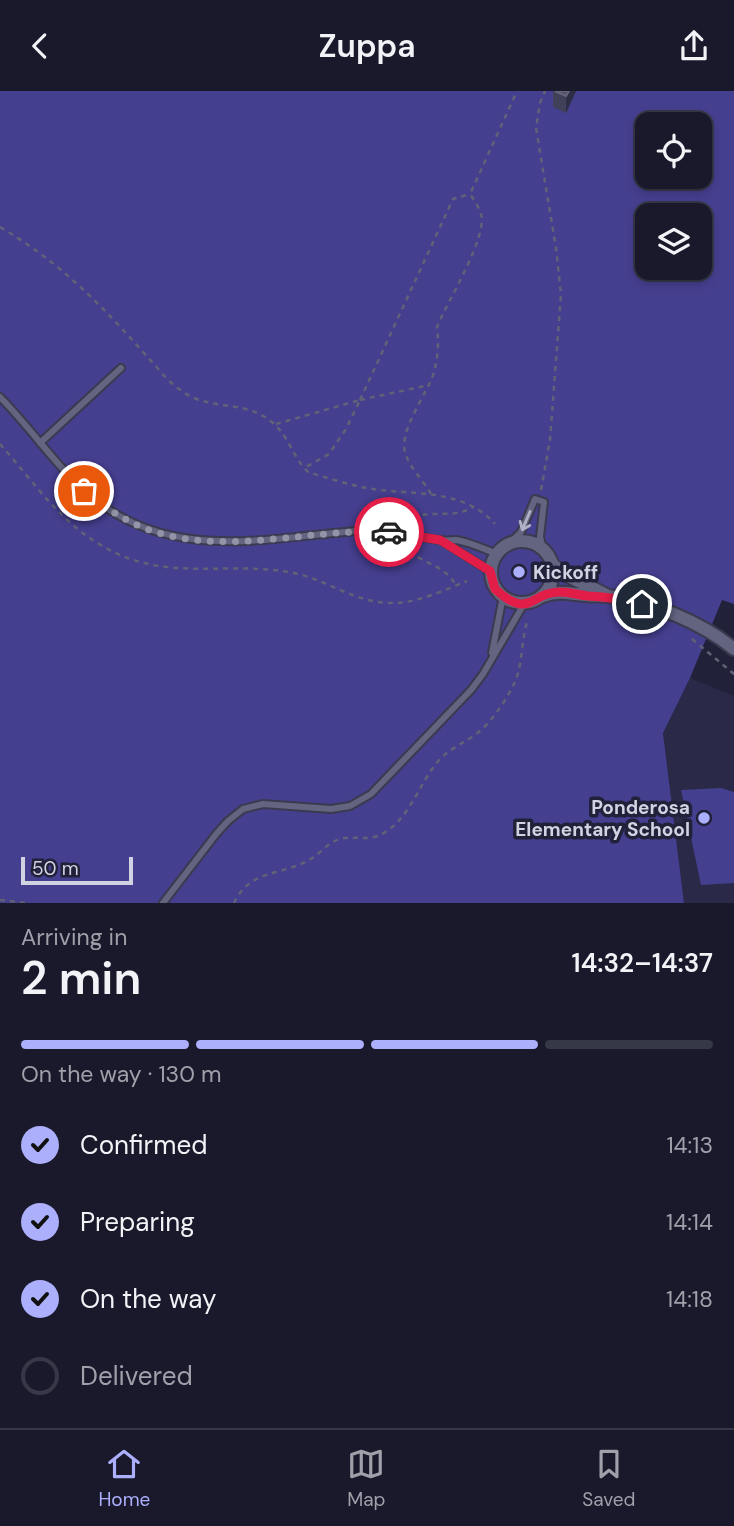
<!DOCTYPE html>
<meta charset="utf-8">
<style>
body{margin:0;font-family:"DM Sans",sans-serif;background:#223;color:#f1f3f6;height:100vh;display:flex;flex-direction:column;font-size:26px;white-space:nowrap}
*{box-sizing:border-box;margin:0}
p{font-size:23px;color:#9fa0a9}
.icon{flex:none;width:38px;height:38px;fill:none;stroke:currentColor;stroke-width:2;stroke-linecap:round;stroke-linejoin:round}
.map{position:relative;height:812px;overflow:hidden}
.sheet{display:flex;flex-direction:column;background:#19192b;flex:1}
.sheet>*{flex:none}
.controls{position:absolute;left:635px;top:21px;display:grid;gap:14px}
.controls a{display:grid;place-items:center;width:77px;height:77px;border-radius:14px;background:#19192b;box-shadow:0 4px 10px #0003,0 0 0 2px #373847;font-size:35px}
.scale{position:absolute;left:21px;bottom:18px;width:112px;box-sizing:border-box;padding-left:7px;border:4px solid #d1d2e2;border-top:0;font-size:19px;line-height:24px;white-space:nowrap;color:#d1d2e2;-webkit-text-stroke:5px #212139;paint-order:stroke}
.pin{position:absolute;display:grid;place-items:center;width:60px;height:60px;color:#fff;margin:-30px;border:4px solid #fff;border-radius:50%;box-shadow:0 2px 7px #0007}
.courier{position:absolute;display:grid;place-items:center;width:70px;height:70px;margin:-35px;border:5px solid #e11d48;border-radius:50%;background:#fff;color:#222;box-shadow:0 2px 9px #0007}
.summary em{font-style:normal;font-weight:600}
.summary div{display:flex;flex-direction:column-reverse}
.summary{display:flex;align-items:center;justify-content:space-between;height:119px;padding:0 21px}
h1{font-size:46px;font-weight:600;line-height:52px}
.bar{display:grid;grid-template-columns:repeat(4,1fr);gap:10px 7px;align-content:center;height:84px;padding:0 21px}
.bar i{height:9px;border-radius:5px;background:#373847}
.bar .selected{background:#acaffb}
.bar p{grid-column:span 4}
ol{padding:0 21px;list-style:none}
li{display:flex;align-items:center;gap:21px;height:77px}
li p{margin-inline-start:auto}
li .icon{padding:7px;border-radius:50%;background:#acaffb;color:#111;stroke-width:4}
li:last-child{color:#9fa0a9}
li i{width:38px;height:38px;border:4px solid #373847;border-radius:50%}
header{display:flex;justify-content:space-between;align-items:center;height:91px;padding:0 21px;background:#19192b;font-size:32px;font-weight:600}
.tabs{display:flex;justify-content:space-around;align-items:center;height:98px;border-top:2px solid #373847;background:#19192b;font-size:19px;color:#9fa0a9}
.tabs a{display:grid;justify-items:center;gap:4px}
.tabs .selected{color:#acaffb}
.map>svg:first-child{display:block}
.built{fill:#2a2a48}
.green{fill:#453f8f;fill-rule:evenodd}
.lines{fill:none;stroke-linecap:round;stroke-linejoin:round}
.service-casing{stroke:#3b3a4e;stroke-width:10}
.minor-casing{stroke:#3b3a4e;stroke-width:16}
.path{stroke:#616277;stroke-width:2.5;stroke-dasharray:5 5;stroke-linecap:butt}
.service{stroke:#626480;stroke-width:6}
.minor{stroke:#626480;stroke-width:12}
.wall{fill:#404159}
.shaded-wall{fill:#2d2e46}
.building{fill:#505168;stroke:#64657b;stroke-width:2}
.oneway{stroke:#b0b1c5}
.done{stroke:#9394a7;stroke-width:7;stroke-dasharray:0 12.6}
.route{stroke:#e11d48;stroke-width:9}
.poi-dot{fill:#acaffb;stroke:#212139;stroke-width:2.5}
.labels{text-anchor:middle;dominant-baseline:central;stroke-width:7;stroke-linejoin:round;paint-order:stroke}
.poi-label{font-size:19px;font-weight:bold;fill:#d1d2e2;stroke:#212139;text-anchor:start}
</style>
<header><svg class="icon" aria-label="back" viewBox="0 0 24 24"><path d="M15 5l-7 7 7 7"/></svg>Zuppa<svg class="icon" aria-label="share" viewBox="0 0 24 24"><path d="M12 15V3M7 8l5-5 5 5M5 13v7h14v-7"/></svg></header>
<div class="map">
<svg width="734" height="812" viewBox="0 0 734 812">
<rect width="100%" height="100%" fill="#212139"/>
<path class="built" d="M690,587L734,605V812H684L663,642Z"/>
<path class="green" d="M0,0H734V513L722,509L690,587L663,642L684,812H0ZM648,33H700V86H648ZM648,124H700V177H648Z
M721,697L734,701V792L701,794L681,699Z"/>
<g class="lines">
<defs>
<path id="service" d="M0,306C39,345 67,394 116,423C191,467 275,446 356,440C385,437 412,446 440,449C445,450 451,449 456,449C470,451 484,458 497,463
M40,352L121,277
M442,450L490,480
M510,452L521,441L535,408L544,411L540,446L543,459
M492,562L503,505
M163,812L217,742L228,730L243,718L263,713L331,718L350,715L371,703L471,599L483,583L524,513"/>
<path id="minor" d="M491 481a31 31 0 1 1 62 0a31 31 0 1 1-62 0Z
M552,473C568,488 589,494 608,505
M543,505C561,499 568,503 586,504C593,505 601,504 608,505C648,509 703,532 734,558"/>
</defs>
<use href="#service" class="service-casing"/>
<use href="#minor" class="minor-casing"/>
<path class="path" d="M0,136C71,178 113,227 167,288C175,295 184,303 194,307C219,317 245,312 268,328C290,344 292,366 308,381C327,387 347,393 366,397C411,405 462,396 495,433
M360,309L453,108L470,103
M360,309L429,294
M276,333L360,309L346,338L329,363L304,377
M0,353C33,390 61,433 106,457C169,492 227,469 294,482C328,489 358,514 396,512C419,511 445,499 467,490
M541,399L550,349L561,203L556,157L536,37L540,12L545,0
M431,403C423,389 409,376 405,361C399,340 426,304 433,284C438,269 439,252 437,236C447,211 488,146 481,123C479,116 474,109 470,103L517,0
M405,433C423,414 454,431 474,415
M403,453C416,472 444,472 455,493
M692,548L734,583
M0,809L27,812
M234,812C250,778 281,785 309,769C320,763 328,751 340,748C354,744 367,751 382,743C411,727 419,691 440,668C450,658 463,652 475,644C491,632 505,611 514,593C523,574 521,551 527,531"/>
<use href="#service" class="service"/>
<use href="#minor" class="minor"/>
</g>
<path class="wall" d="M553,0H576L566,22L553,16Z"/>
<path class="shaded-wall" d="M569,0H576L566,22V5Z"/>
<path class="building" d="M555,0H569L566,5Z"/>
<defs><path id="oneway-shaft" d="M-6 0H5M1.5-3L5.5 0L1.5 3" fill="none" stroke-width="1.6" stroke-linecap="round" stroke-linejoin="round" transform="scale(1.75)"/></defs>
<use class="oneway" href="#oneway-shaft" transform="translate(526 430) rotate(113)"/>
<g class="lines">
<path class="done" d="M84,400C94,407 104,415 115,422C199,476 298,436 389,441"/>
<path class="route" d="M389,441L440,449L490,480L495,498C530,530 530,501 560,501C569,501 579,504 588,505C607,506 623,508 642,513"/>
</g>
<g class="poi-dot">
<circle cx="519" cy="481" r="7"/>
<circle cx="704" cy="727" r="7"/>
</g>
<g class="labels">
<g class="poi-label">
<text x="533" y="481">Kickoff</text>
<text x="690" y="716" text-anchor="end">Ponderosa<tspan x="690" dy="22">Elementary School</tspan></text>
</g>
</g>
</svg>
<div class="controls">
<a><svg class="icon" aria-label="locate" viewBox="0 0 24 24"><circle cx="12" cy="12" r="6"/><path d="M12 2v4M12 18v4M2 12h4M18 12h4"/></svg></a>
<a><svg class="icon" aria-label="layers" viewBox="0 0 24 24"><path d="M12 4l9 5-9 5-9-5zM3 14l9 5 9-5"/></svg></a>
</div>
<div class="scale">50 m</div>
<div class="pin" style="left:84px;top:400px;background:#ea580c"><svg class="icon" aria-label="bag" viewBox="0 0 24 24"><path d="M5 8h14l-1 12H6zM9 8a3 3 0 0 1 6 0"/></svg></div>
<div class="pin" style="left:642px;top:513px;background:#1f2937"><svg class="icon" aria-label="home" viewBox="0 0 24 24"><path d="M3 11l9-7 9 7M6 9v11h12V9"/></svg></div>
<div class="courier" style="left:389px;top:441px"><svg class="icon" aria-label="car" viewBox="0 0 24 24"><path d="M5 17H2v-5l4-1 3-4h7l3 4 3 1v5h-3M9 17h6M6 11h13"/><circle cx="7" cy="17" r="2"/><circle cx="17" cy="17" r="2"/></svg></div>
</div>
<section class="sheet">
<div class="summary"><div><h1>2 min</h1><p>Arriving in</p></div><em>14:32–14:37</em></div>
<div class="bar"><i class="selected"></i><i class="selected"></i><i class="selected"></i><i></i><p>On the way · 130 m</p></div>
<ol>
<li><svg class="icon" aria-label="check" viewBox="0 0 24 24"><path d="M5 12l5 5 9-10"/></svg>Confirmed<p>14:13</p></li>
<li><svg class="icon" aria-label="check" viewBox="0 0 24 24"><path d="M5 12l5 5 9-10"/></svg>Preparing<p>14:14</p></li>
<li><svg class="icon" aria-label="check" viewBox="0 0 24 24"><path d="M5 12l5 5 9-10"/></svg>On the way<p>14:18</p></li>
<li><i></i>Delivered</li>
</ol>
</section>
<nav class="tabs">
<a class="selected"><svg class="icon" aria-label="home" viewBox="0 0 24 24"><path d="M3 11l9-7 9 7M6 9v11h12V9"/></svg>Home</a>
<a><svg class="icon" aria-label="map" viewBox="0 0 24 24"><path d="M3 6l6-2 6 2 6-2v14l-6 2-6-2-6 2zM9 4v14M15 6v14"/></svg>Map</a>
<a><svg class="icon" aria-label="saved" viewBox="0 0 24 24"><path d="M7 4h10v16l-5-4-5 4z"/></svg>Saved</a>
</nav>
